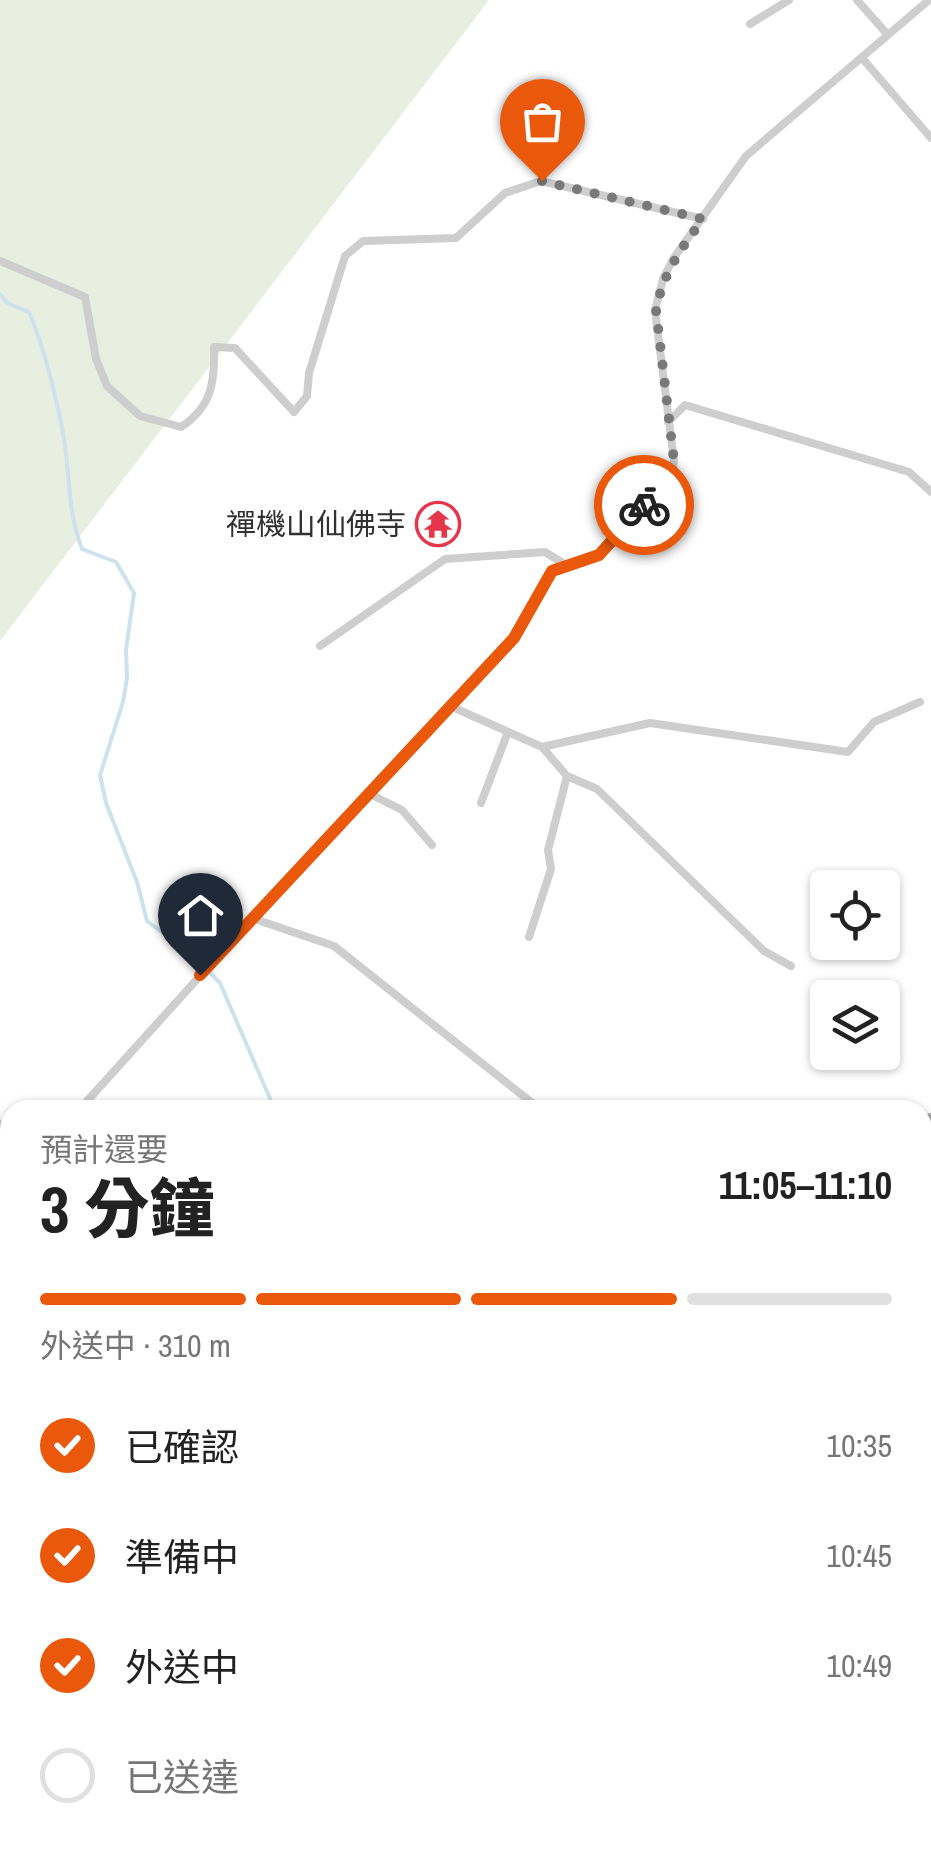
<!DOCTYPE html>
<html lang="zh-TW">
<meta charset="utf-8">
<style>
body{margin:0;font-family:"Archivo Narrow","Noto Sans TC",sans-serif;background:#f2f2f2;color:#222;height:100vh;display:flex;flex-direction:column;font-size:38px;white-space:nowrap}
*{box-sizing:border-box;margin:0}
p{font-size:32px;color:#767676}
.icon{flex:none;width:55px;height:55px;fill:none;stroke:currentColor;stroke-width:2;stroke-linecap:round;stroke-linejoin:round}
.map{position:relative;flex:1;overflow:hidden}
.side{position:absolute;left:0px;top:1100px;width:932px;height:752px;display:flex;flex-direction:column;background:#fff;border-radius:30px 30px 0 0;box-shadow:0 2px 8px #0004}
.side>*{flex:none}
.fabs{position:absolute;left:810px;top:870px;display:grid;gap:20px}
.fabs a{display:grid;place-items:center;width:90px;height:90px;border-radius:10px;background:#fff;box-shadow:0 2px 8px #0004;font-size:50px}
.pin{position:absolute;display:grid;place-items:center;width:85px;height:85px;color:#fff;margin:-102px -42px;border-radius:50% 50% 50% 0;rotate:-45deg;box-shadow:0 0 10px #0007}
.pin .icon{rotate:45deg}
.courier{position:absolute;display:grid;place-items:center;width:100px;height:100px;margin:-50px;border:8px solid #ea580c;border-radius:50%;background:#fff;color:#222;box-shadow:0 2px 12px #0007}
.head em{font-style:normal;font-weight:800}
.head div{display:flex;flex-direction:column-reverse}
.head{display:flex;align-items:center;justify-content:space-between;height:170px;padding:0 40px}
h1{font-size:65px;font-weight:800;line-height:75px}
.bar{display:grid;grid-template-columns:repeat(4,1fr);gap:15px 10px;align-content:center;height:120px;padding:0 40px}
.bar i{height:12px;border-radius:8px;background:#e0e0e0}
.bar .active{background:#ea580c}
.bar p{grid-column:span 4}
ol{padding:0 40px;list-style:none}
li{display:flex;align-items:center;gap:30px;height:110px}
li p{margin-inline-start:auto}
li .icon{padding:10px;border-radius:50%;background:#ea580c;color:#fff;stroke-width:4}
li:last-child{color:#767676}
li i{width:55px;height:55px;border:5px solid #e0e0e0;border-radius:50%}
.map>svg:first-child{display:block}
.green{fill:#e8eee0}
.lines{fill:none;stroke-linecap:round;stroke-linejoin:round}
.stream{stroke:#cde2ed;stroke-width:4}
.lane{stroke:#cecece;stroke-width:8}
.primary{stroke:#a9a9a9;stroke-width:22}
.done{stroke:#797979;stroke-width:10;stroke-dasharray:0 18}
.route{stroke:#ea580c;stroke-width:12}
.labels{text-anchor:middle;dominant-baseline:central;stroke-width:10;stroke-linejoin:round;paint-order:stroke}
.poi-label{font-size:30px;fill:#313131;stroke:#fff;text-anchor:end}
</style>
<div class="map">
<svg width="931" height="1851" viewBox="0 0 931 1851">
<rect width="100%" height="100%" fill="#fff"/>
<path class="green" d="M0,0H489L0,641Z"/>
<g class="lines">
<path class="stream" d="M0,294L7,303L29,312C45,350 55,392 63,433C71,475 66,507 82,549L116,562L134,593L126,650L127,678L123,702L100,775L106,803L137,882L147,921L195,957L220,983L275,1110
M922,1498L931,1501
M922,1671L931,1669
M0,1699L10,1700"/>
<path class="lane" d="M857,0L888,35
M750,24L789,0
M862,58L931,138
M0,261L85,297L96,359L107,386L140,416L181,427C212,407 215,381 214,347L235,348L294,412L307,396L309,373L345,256L363,241L456,238L505,193L541,181L703,219
M668,422L685,405L909,472L931,492
M320,646L445,559L545,552L566,565
M450,706L542,747L650,723L848,752L874,722L920,702
M542,747L567,776L597,789L764,951L791,966
M368,793L402,810L432,845
M481,803L508,732
M252,918L334,946L541,1110
M529,937L551,869L548,850L567,776
M79,1110L264,905L514,638L553,571L599,555L671,478L674,461L655,310L663,279L673,259L746,156L929,0
M0,1124L10,1135
M0,1197L10,1186
M255,1842L260,1851"/>
<path class="primary" d="M922,1130L931,1124
M922,1149L931,1144
M0,1811L10,1803
M0,1832L10,1824"/>
</g>
<g class="lines">
<path class="done" d="M542,181L703,219C681,249 663,273 656,310L674,461L671,478L644,505"/>
<path class="route" d="M200,975L514,638L552,571L599,555L644,505"/>
</g>
<defs>
<symbol id="temple-ring" viewBox="-11 -11 22 22"><circle r="9.5" fill="#fff" stroke="#e6364c" stroke-width="1.5"/><path d="M0-6L5-2H3V0L6.5 2.5H4V6H1.5V3h-3V6H-4V2.5H-6.5L-3 0V-2H-5Z" fill="#e6364c"/></symbol>
</defs>
<g fill-rule="evenodd">
<use href="#temple-ring" x="413" y="499" width="50" height="50"/>
</g>
<g class="labels">
<g class="poi-label">
<text x="406" y="524">禪機山仙佛寺</text>
</g>
</g>
</svg>
<div class="fabs">
<a><svg class="icon" aria-label="locate" viewBox="0 0 24 24"><circle cx="12" cy="12" r="6"/><path d="M12 2v4M12 18v4M2 12h4M18 12h4"/></svg></a>
<a><svg class="icon" aria-label="layers" viewBox="0 0 24 24"><path d="M12 4l9 5-9 5-9-5zM3 14l9 5 9-5"/></svg></a>
</div>
<div class="pin" style="left:542px;top:181px;background:#ea580c"><svg class="icon" aria-label="bag" viewBox="0 0 24 24"><path d="M5 8h14l-1 12H6zM9 8a3 3 0 0 1 6 0"/></svg></div>
<div class="pin" style="left:200px;top:975px;background:#1f2937"><svg class="icon" aria-label="home" viewBox="0 0 24 24"><path d="M3 11l9-7 9 7M6 9v11h12V9"/></svg></div>
<div class="courier" style="left:644px;top:505px"><svg class="icon" aria-label="bike" viewBox="0 0 24 24"><circle cx="6" cy="16" r="4"/><circle cx="18" cy="16" r="4"/><path d="M6 16l4-8h5l3 8M10 8l3 8H6M13 5h3"/></svg></div>
<section class="side">
<div class="head"><div><h1>3 分鐘</h1><p>預計還要</p></div><em>11:05–11:10</em></div>
<div class="bar"><i class="active"></i><i class="active"></i><i class="active"></i><i></i><p>外送中 · 310 m</p></div>
<ol>
<li><svg class="icon" aria-label="check" viewBox="0 0 24 24"><path d="M5 12l5 5 9-10"/></svg>已確認<p>10:35</p></li>
<li><svg class="icon" aria-label="check" viewBox="0 0 24 24"><path d="M5 12l5 5 9-10"/></svg>準備中<p>10:45</p></li>
<li><svg class="icon" aria-label="check" viewBox="0 0 24 24"><path d="M5 12l5 5 9-10"/></svg>外送中<p>10:49</p></li>
<li><i></i>已送達</li>
</ol>
</section>
</div>
